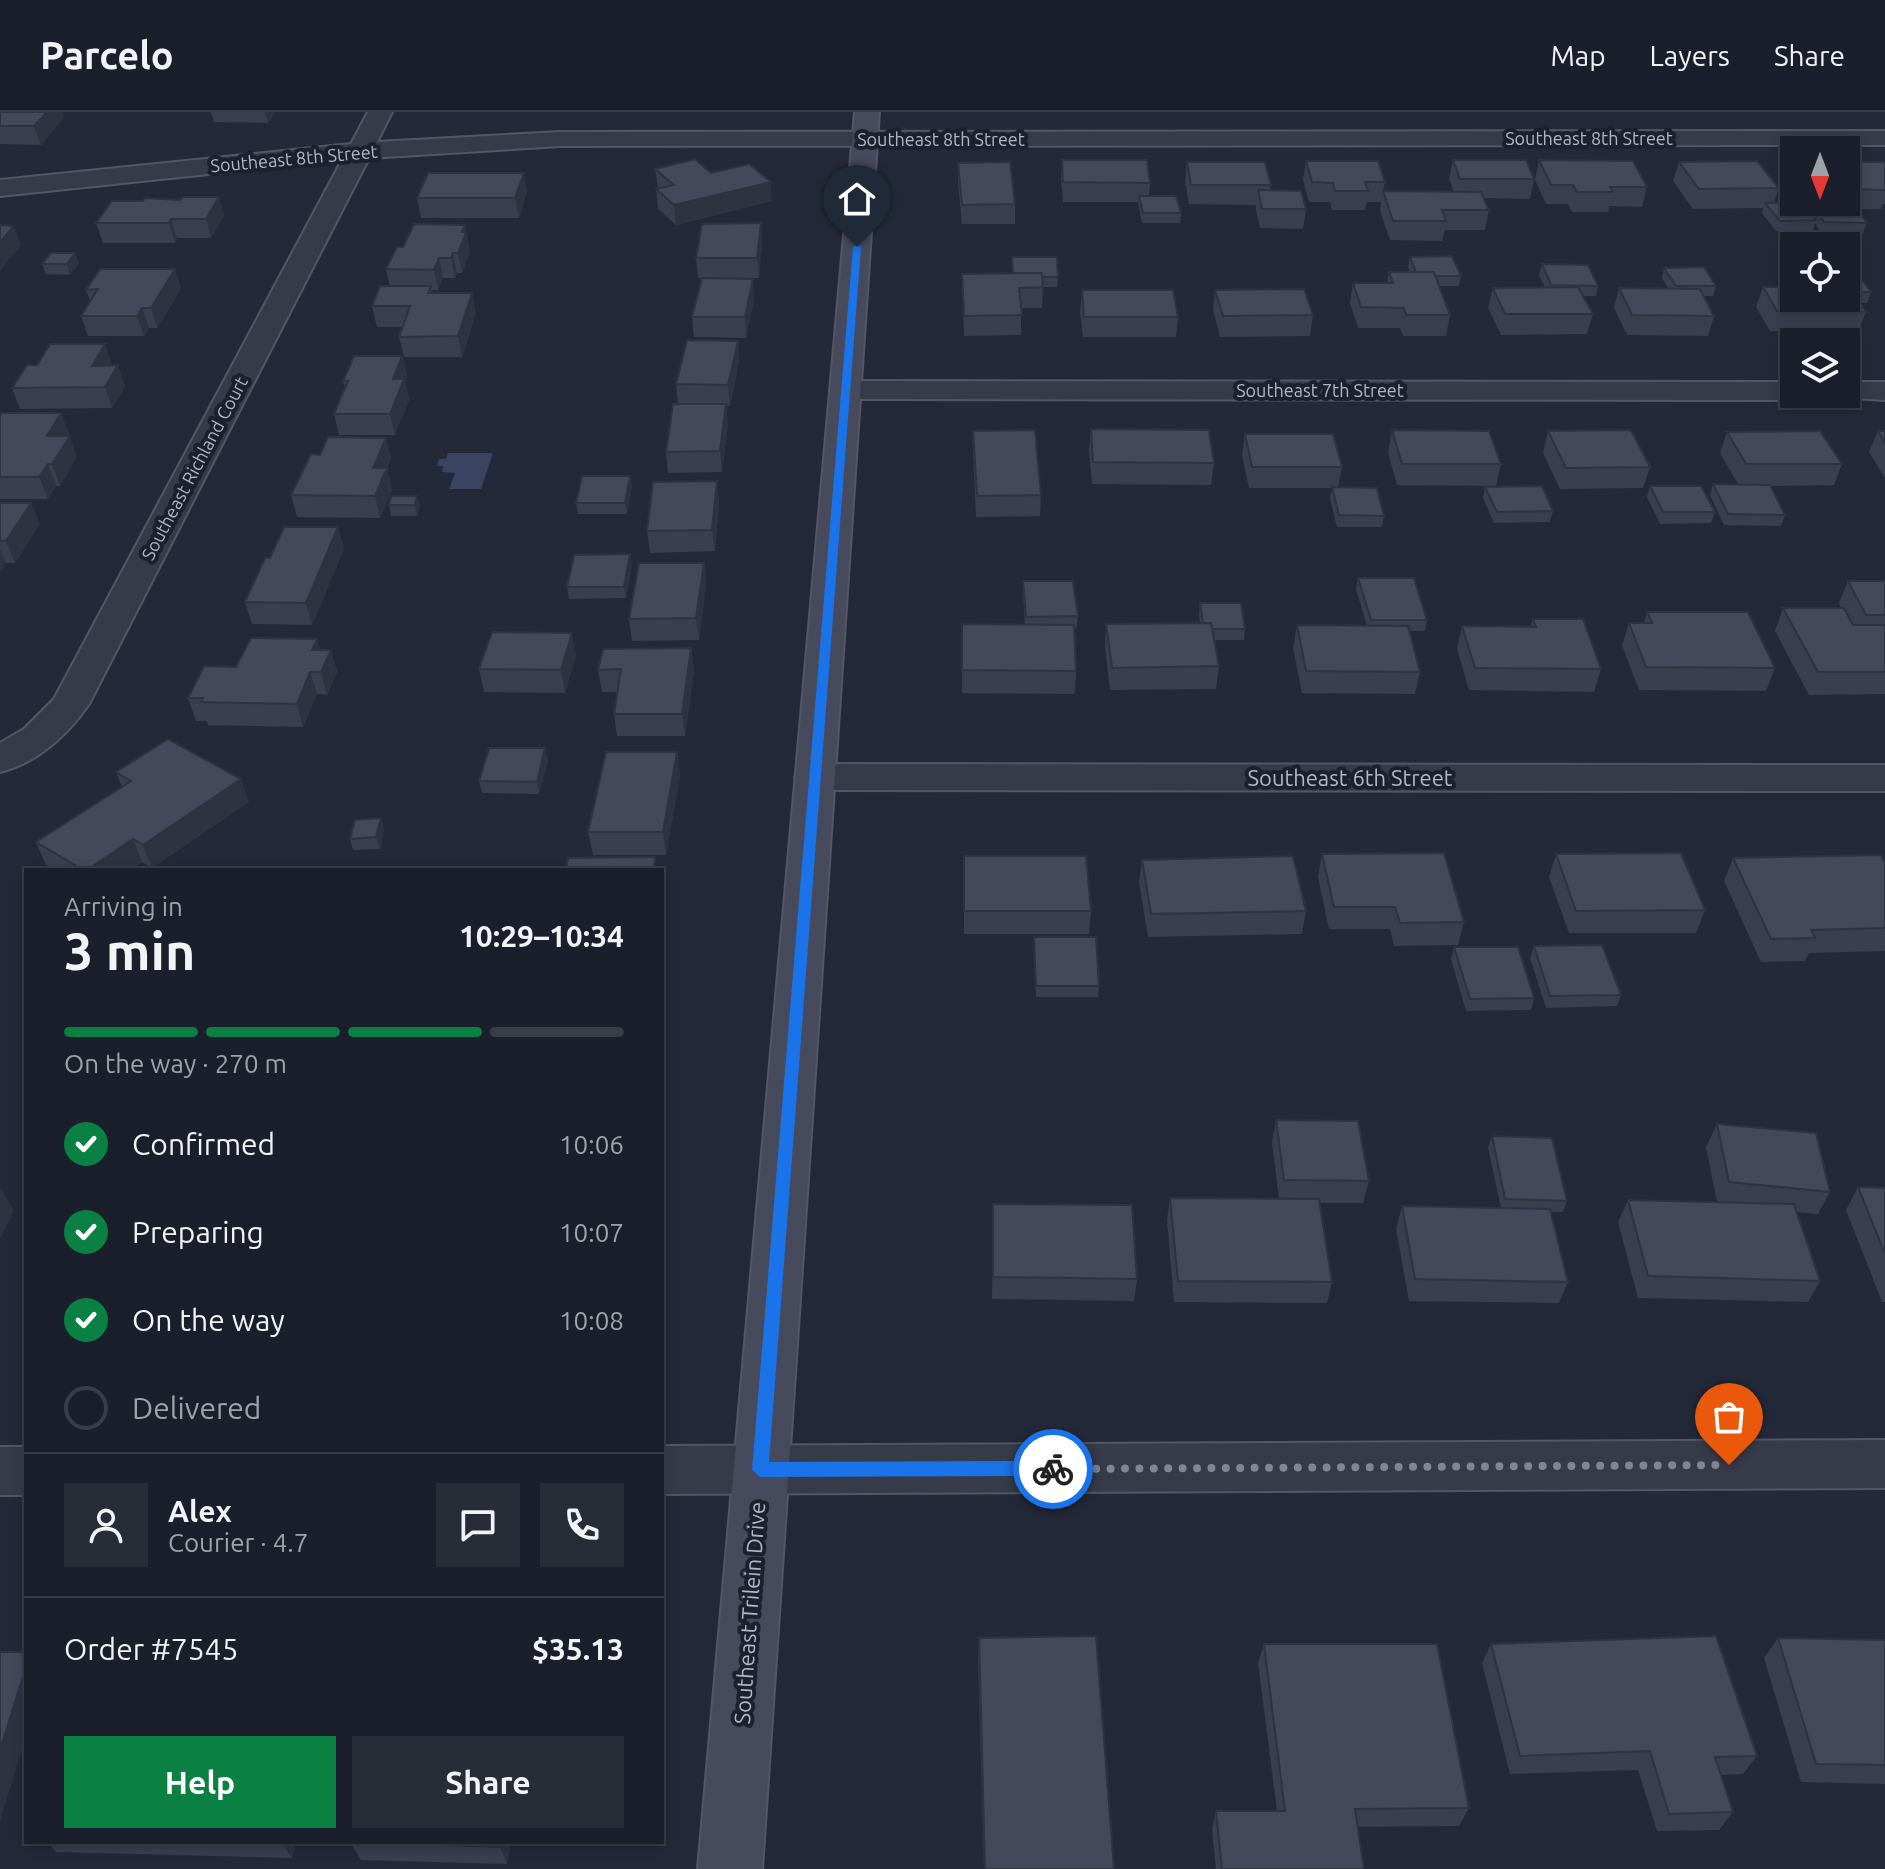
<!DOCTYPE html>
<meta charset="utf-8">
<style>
body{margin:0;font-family:Ubuntu,sans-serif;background:#282c37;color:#f1f3f6;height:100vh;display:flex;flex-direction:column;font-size:30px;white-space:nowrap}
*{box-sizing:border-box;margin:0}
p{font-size:26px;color:#a0a2a9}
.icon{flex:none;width:44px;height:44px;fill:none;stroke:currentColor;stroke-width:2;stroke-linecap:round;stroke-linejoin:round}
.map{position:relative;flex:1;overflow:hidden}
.sheet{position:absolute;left:24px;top:756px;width:640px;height:976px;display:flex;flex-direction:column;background:#1b1f2b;border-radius:0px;box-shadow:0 4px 12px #0003,0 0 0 2px #393d47}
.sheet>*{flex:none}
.needle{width:52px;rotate:180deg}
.controls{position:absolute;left:1780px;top:24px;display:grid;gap:16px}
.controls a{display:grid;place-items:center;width:80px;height:80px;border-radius:0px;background:#1b1f2b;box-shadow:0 4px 12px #0003,0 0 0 2px #393d47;font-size:40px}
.pin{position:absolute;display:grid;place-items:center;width:68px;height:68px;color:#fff;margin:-82px -34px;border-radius:50% 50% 50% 0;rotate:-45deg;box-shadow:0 0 8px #0007}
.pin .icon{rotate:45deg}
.courier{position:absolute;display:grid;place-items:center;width:80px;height:80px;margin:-40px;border:6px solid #1a73e8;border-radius:50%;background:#fff;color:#222;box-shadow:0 2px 10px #0007}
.overview em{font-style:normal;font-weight:700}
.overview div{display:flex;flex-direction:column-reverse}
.overview{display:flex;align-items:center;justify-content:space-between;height:136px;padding:0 40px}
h1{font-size:52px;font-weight:700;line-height:60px}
.bar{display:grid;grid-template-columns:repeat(4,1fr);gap:12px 8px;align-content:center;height:96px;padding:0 40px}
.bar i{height:10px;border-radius:6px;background:#393d47}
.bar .current{background:#0b8043}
.bar p{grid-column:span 4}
.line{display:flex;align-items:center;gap:20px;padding:0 40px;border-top:2px solid #393d47}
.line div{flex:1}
.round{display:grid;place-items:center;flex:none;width:84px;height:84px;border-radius:0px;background:#282c37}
ol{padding:0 40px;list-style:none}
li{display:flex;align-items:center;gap:24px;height:88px}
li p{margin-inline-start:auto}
li .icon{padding:8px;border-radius:50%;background:#0b8043;color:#fff;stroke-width:4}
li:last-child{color:#a0a2a9}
li i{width:44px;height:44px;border:4px solid #393d47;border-radius:50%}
.primary-button{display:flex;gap:16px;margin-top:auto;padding:16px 40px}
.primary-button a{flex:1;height:92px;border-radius:0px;background:#0b8043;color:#fff;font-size:32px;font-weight:700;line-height:92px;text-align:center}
.primary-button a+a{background:#282c37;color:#f1f3f6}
header{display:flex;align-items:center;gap:48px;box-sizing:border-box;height:112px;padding:0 40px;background:#1b1f2b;border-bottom:2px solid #393d47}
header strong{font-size:38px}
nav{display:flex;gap:44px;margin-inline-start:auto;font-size:28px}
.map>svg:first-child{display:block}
.water{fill:#3a4361}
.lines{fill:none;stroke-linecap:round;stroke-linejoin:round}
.street-casing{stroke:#535664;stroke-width:4}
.secondary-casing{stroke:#535664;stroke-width:4}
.street{fill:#373b49;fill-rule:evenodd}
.secondary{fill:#464a5c;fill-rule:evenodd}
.wall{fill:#3a3e4e}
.shaded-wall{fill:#2f3240}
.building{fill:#43485b;stroke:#2f3240;stroke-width:2}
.route{fill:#1a73e8}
.done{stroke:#818594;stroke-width:8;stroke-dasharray:0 14.4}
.labels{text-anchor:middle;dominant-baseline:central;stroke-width:8;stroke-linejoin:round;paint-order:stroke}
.far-street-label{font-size:18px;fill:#b3b6c5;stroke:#1d202e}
.street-label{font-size:22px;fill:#b3b6c5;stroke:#1d202e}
</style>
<header>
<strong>Parcelo</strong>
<nav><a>Map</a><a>Layers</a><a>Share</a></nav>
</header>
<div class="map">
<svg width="1885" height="1757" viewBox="0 0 1885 1757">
<rect width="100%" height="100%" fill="#242939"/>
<path class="water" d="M448,341H493L481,377H449L455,361L442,360L443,354H437L439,347H446Z"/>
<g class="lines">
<defs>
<path id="street" d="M368,0H392L377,30L560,20L1885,19V33L560,34L369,46L89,592C68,623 37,651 0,660V631L24,617L54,587L342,48L0,84V68L351,32Z
M845,269L1794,270V282H1807L1794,288L845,287L834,284L830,278L834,272Z
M1846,270H1885V288L1835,285L1833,282H1846Z
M815,652L1885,653V679L815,678L801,674L795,665L801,656Z
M1885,1328V1376L662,1382V1334Z
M0,1335H26V1383H0Z"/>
<path id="secondary" d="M855,0H879L762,1757H698Z"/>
</defs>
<use href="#street" class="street-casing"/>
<use href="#secondary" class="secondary-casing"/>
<use href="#street" class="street"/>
<use href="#secondary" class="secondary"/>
</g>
<path class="wall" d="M0,0L64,6L41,33L0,32Z
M211,0H275L268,11L214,10Z
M1062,48L1150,71L1149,84L1181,101L1180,111H1142L1138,90H1063L1061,67Z
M1453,48L1534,67L1530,87L1484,86L1489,98L1485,118H1445L1442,129L1390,128L1380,99L1381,90H1367L1365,98H1332L1330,90H1309L1303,68L1306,49L1385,70L1383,79L1454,80L1449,67Z
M1539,48L1647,75L1642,95L1609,94L1608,100H1572L1568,92H1546L1535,68Z
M1187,50L1271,73L1270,78L1306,97L1303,117L1260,116L1256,98V93L1189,92L1185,69Z
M1679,50L1779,76L1774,91L1809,99L1812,90H1846V50H1885V92H1883L1881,97H1857L1867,111L1863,121L1821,120L1815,111L1813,118L1776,119L1762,101L1763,96L1693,97L1673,69Z
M958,51L1015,92V112H962L958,70Z
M655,57L711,61L772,89L676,113L658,97L656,77H658Z
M527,80L519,106H421L417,86Z
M219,85L224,104L211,126H177L175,131H103L96,111L180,88Z
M761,111L762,131L759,166H712L754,187L746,226L694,225L692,205L702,166H698L696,146Z
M465,113L470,140L462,161H457L455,166H443L438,178H431L432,181L476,201L462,245H404L399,225L403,215H377L372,194L390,174L386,157L403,135Z
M75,141L79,151L70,163L46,162L42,152Z
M1410,145L1461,164L1459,174H1439L1450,203L1446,224H1403L1400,216H1358L1350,191L1353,171H1387L1389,160H1410L1408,155Z
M1542,152L1598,174L1596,184H1583L1593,202L1587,222L1501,223L1488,196L1493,176H1545L1539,163Z
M1664,156L1716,174L1713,184H1704L1714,204L1708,224L1627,223L1614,196L1619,176H1668L1662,166Z
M175,157L181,177L157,216H149L144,224H88L81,204L90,189L86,178Z
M1846,161L1871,180L1867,191H1859L1866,200L1858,220L1770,219L1756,195L1763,175L1846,186Z
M962,162L1058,165L1057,175H1043L1042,196H1021V223L964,224Z
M1082,178L1178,205L1176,225H1083L1080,199Z
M1215,178L1313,203L1310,224L1220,225L1213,198Z
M738,229L739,249L730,294H726L728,313L722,360L668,361L666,340L678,292L676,272Z
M105,232L111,253H118L125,274L112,296L20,297L12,276L37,253Z
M402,244L407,265L405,270L409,288L395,323H339L334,302L345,276L343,269Z
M61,301L69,322L68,324L77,345L60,374H56L48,387H0V303Z
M1091,317L1214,351L1211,373L1092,372L1089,338Z
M1392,318L1501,352L1496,374L1397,373L1388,340Z
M973,319L1041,383L1040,404L976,405L973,340Z
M1548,319L1650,355L1643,376L1560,377L1543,341Z
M1878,319H1885V366L1869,340Z
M1727,320L1842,352L1834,373L1770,374L1785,403L1781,414L1724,413L1710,383L1713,372H1738L1720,341Z
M1245,322L1342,355L1338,375L1384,404L1382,415H1337L1330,386L1332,376H1249L1242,343Z
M386,326L391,347L387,356L392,378L380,406L297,405L291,383Z
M630,364L632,375L627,402H578L576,391Z
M717,369L719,391L715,439L650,441L647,419Z
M1650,374L1715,400L1711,411L1660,412L1647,385Z
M1485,375L1553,399L1550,410L1494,411L1483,386Z
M417,384L420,395L417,404H391L389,393Z
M0,391L40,412L15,451H6L0,460Z
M338,415L344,437L312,513L252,512L245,490L270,446Z
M704,451L706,473L699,528L632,529L629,507Z
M632,453L626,486L569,487L567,475Z
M1358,466L1427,508L1425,519H1409L1420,560L1415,582L1302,581L1293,536L1297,513L1367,514L1356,477Z
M1023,469L1078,504L1077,516H1074L1076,559L1075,582L962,581V512L1025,513L1023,481Z
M1848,469H1885V582L1809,583L1775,519L1783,496H1841L1839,491Z
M1200,491L1245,517L1244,528H1214L1219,554L1216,577L1110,578L1105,535L1106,512L1200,511L1199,502Z
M1647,500L1775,556L1766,579L1639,578L1622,533L1629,511H1644Z
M1533,507L1601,557L1594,580L1469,578L1457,537L1462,514L1530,515Z
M317,527L320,538H331L337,560L327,583L317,582L303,615L208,613L207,609H196L188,586L236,555Z
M691,536L694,559L685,624H617L614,602L617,580H602L598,558Z
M576,543L565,581L484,580L479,557Z
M545,636L548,648L539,682L482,681L479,669Z
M677,640L680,663L666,743H593L588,720Z
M116,660L249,690L152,756L142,750L130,758H55L46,753L36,730L122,675Z
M381,706L384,718L380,737L353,738L350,727Z
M1322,742L1464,810L1458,833L1394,834L1390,817H1329L1318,765Z
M1556,742L1705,798L1696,821H1569L1549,765Z
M964,744L1091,799L1089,822H964Z
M1733,746L1885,751V839L1809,841L1805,849L1761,850L1724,769Z
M1142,748L1306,799L1302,822L1148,825L1139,770Z
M1034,825L1099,874L1098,885H1036Z
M1534,834L1621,883L1617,894L1546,896L1530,846Z
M1454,835L1534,886L1531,898L1466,899L1451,847Z
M1276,1008L1369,1069L1363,1091H1319L1332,1170L1327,1191L1174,1190L1167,1108L1170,1086L1279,1087L1272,1030Z
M1717,1012L1830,1080L1818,1102L1796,1100L1820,1169L1808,1190L1638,1186L1618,1110L1628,1088L1717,1090L1706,1035Z
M1492,1024L1567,1089L1563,1100H1550L1568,1170L1559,1191L1409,1189L1396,1117L1402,1094L1501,1096L1488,1035Z
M1858,1075L1885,1076V1190H1882L1846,1098Z
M993,1092L1137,1167L1134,1189L992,1187Z
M979,1526L1114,1757H984L978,1546Z
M1778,1526L1885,1528V1672L1801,1670L1764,1546Z
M1264,1532L1469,1696L1459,1714L1357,1715L1364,1757H1216L1212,1717L1216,1699H1277L1258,1551Z
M1491,1532L1757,1644L1743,1662L1721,1663L1733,1700L1719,1718L1657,1719L1638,1658L1510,1662L1482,1551Z
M47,1730H296L292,1746L56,1740Z
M350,1730H511L507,1752L361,1748Z"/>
<path class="shaded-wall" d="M43,0H63L64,6L41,33L34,14Z
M265,0H275L268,11Z
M524,61L527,80L519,106L515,86Z
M771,70L772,89L676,113L674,93Z
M219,85L224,104L211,126L206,107Z
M171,107L177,126L175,131L169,111Z
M761,111L762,131L759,166L757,146Z
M465,113L470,140L462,161L458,141L462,120Z
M14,114L21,133L0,159V130Z
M75,141L79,151L70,163L67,152Z
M453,141L457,161L455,166L451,146Z
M439,146L443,166L438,178L434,158Z
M175,157L181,177L157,216L151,196Z
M753,167L754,187L746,226L745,205Z
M472,181L476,201L462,245L458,224Z
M142,196L149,216L144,224L137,204Z
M738,229L739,249L730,294L728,273Z
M105,232L112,253L99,275L92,254Z
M402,244L407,265L405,270L409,288L395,323L390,302L393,267Z
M118,253L125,274L112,296L105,275Z
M726,292L728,313L722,360L720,339Z
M61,301L69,322L55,345L47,324Z
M70,324L77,345L60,374L52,352Z
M386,326L391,347L387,356L392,378L380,406L375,384L373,356Z
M48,352L56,374L48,387L39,365Z
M630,364L632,375L627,402L625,391Z
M717,369L719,391L715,439L712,418Z
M417,384L420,395L417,404L415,393Z
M31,391L40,412L15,451L6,429Z
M338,415L344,437L312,513L306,491Z
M0,437L6,451L0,460Z
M630,442L632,453L626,486L624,475Z
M704,451L706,473L699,528L696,506Z
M572,521L576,543L565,581L561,558Z
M317,527L323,549L312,538Z
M691,536L694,559L685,624L682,602Z
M331,538L337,560L327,583L321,560Z
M310,560L317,582L303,615L297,592Z
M545,636L548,648L539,682L537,670Z
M677,640L680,663L666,743L663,720Z
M241,667L249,690L152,756L143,733Z
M381,706L384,718L380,737L376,725Z
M133,727L142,750L130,758H87Z
M1,1076L14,1099L0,1127V1078Z
M26,1555V1624L0,1709V1638Z
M281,1730H296L292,1746Z
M500,1730H511L507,1752L500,1735Z"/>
<path class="building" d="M0,0H47L34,14H0Z
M695,47L711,61L749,52L771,70L674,93L656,77L674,73L655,57Z
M1062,48H1147L1150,71L1063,70Z
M1453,48H1526L1534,67H1460Z
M1539,48L1633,49L1647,75H1610L1613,80H1577L1573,73H1551Z
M1306,49H1378L1385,70H1365L1368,79H1335L1333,71L1312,70Z
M1757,49L1779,76L1699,77L1679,50Z
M1010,50L1015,92L962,93L958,51Z
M1187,50H1265L1271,73H1191Z
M1846,50H1885V78L1849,77L1846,72Z
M428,61H524L515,86H417Z
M1258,78L1301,79L1306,97H1262Z
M1383,79L1481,80L1489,98H1442L1446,109H1393Z
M1139,84H1176L1181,101H1143Z
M183,85H219L206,107H171L169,111H96L112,89H143L145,86L180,88Z
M1801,90L1816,108L1780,109L1765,91Z
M1812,90L1853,91L1867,111L1824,110Z
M761,111L757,146H696L702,112Z
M414,112L465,113L462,120H466L458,141H453L451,146H439L434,158L386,157L397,135H403Z
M0,113L14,114L0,130Z
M51,141H75L67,152H42Z
M1452,144L1461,164H1435L1434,160H1416L1410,145Z
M1012,145H1057L1058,165H1042V161H1013Z
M1542,152L1588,153L1598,174L1551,173Z
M1704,155L1716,174H1676L1664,156Z
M100,157H175L151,196H142L137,204H81L98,177L86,178Z
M1389,160H1434L1450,203H1406L1404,196L1361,195L1353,171H1393Z
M1042,161L1043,175L1019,176L1022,203L964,204L962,162Z
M1846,161H1857L1871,180H1852L1850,176H1846Z
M702,166L753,167L745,205H692Z
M380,174H431L428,181H472L458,224L399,225L410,194H372Z
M1578,175L1593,202H1505L1493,176Z
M1763,175H1794V186H1846V176H1850L1866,200L1777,199Z
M1619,176L1700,177L1714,204L1632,203Z
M1304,177L1313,203L1223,204L1215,178Z
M1082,178H1173L1178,205H1084Z
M687,228L738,229L728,273L676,272Z
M50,232H105L92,254L118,253L105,275L12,276L27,253H37Z
M354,244H402L393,267H404L390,302H334L348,269H343Z
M673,292H726L720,339L666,340Z
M2,301H61L47,324H70L52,352H48L39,365H0V303Z
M1091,317L1209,318L1214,351L1093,350Z
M1035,318L1041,383L977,384L973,319Z
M1392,318L1489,319L1501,352H1402Z
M1631,318L1650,355L1566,356L1548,319Z
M1820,319L1842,352H1746L1727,320Z
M1878,319H1885V331Z
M1245,322H1333L1342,355H1252Z
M328,325L386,326L373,356H387L375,384L291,383L311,342L320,343Z
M582,364H630L625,391H576Z
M717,369L712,418L647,419L653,370Z
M1713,372L1770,373L1785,403L1728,402Z
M1542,374L1553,399L1497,400L1485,375Z
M1650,374H1701L1715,400H1663Z
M1332,375L1377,376L1384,404L1339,403Z
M391,384H417L415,393H389Z
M0,391H31L6,429H0Z
M284,415H338L306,491L245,490L265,446H270Z
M630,442L624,475H567L574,443Z
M639,451H704L696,506L629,507Z
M1358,466H1414L1427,508H1371Z
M1023,469H1073L1078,504L1026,505Z
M1848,469H1885V503H1866Z
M1200,491H1241L1245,517H1212L1211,511H1203Z
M1783,496H1844L1853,513H1885V560H1818Z
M1647,500H1748L1775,556L1646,555L1629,511H1652Z
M1533,507H1583L1601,557L1475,556L1462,514L1536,515Z
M1211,511L1219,554L1112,556L1106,512Z
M962,512L1074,513L1076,559L962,558Z
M1297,513L1408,514L1420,560L1306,559Z
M492,520L572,521L561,558L479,557Z
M251,526L317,527L312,538H331L321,560H310L297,592L201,590L203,586H188L204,554L236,555Z
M691,536L682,602H614L621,557L598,558L603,537Z
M168,627L241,667L143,733L133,727L87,758H83L36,730L131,669L116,660Z
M489,636H545L537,670L479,669Z
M606,640H677L663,720H588Z
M381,706L376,725L350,727L355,708Z
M1444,741L1464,810L1400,811L1395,795H1334L1322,742Z
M1681,741L1705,798L1576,799L1556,742Z
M1881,743L1885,751V816L1811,818L1815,826L1771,827L1733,746Z
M964,744H1086L1091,799H964Z
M1293,744L1306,799L1151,802L1142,748Z
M655,745L654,758H566L568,746Z
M1034,825H1096L1099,874H1036Z
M1602,833L1621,883L1550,884L1534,834Z
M1454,835H1518L1534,886L1470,887Z
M1276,1008L1358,1009L1369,1069L1284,1068Z
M1717,1012L1816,1021L1830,1080L1729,1070Z
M1492,1024L1552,1026L1567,1089L1505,1087Z
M1858,1075L1885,1076V1142Z
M1170,1086L1319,1087L1332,1170L1178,1169Z
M1628,1088L1794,1092L1820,1169L1648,1164Z
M993,1092L1132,1093L1137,1167L993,1165Z
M1402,1094L1550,1097L1568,1170L1415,1167Z
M1096,1524L1114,1757H985L979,1526Z
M1716,1524L1757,1644L1715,1645L1733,1700L1669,1702L1650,1639L1520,1644L1491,1532Z
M1778,1526L1885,1528V1653L1816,1652Z
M1264,1532H1437L1469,1696L1355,1697L1364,1757H1222L1216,1699H1285Z
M0,1540H26V1555L0,1638Z
M350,1730H500V1735Z"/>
<path class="route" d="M857,133L861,135L769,1350L1053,1349L1061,1357L1053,1364L760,1365L752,1358L853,135Z"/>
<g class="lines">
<path class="done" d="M1053,1357L1729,1353"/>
</g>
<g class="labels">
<g class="far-street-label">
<text x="1589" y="26">Southeast 8th Street</text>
<text x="941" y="27">Southeast 8th Street</text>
<text transform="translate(294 46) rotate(-5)">Southeast 8th Street</text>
<text x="1320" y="278">Southeast 7th Street</text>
<text transform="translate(194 356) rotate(-62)">Southeast Richland Court</text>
</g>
<g class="street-label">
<text x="1350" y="665">Southeast 6th Street</text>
<text transform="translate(749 1501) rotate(-86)">Southeast Trilein Drive</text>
</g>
</g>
</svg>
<div class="controls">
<a><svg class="needle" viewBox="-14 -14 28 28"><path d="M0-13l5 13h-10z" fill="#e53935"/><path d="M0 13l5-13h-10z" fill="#a0a2a9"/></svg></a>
<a><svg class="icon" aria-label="locate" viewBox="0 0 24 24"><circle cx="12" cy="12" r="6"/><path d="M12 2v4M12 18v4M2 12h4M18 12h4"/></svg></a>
<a><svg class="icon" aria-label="layers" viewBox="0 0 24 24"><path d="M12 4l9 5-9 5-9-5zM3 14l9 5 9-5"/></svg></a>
</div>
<div class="pin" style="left:1729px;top:1353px;background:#ea580c"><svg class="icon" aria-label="bag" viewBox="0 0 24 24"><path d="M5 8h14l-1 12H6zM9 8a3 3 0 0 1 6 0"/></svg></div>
<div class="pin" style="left:857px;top:135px;background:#1f2937"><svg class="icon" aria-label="home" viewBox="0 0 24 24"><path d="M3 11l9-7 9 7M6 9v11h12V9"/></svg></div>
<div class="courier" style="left:1053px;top:1357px"><svg class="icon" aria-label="bike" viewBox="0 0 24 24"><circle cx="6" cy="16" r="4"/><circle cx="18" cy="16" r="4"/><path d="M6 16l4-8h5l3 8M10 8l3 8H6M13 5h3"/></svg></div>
<section class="sheet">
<div class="overview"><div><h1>3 min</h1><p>Arriving in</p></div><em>10:29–10:34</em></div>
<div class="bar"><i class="current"></i><i class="current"></i><i class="current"></i><i></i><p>On the way · 270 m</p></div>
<ol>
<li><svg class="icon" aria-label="check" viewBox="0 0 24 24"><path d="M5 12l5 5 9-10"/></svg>Confirmed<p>10:06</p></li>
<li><svg class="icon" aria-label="check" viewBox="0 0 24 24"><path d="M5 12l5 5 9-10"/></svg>Preparing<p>10:07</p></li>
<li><svg class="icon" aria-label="check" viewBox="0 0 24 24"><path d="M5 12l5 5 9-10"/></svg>On the way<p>10:08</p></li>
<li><i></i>Delivered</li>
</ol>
<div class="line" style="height:144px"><a class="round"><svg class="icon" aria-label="person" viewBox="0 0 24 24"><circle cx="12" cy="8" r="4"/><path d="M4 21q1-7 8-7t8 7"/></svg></a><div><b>Alex</b><p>Courier · 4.7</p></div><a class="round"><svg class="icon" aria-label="chat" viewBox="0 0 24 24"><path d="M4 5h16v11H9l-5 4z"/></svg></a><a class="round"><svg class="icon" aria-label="phone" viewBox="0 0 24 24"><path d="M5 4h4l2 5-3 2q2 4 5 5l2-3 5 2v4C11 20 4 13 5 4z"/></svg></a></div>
<div class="line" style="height:104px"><div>Order #7545</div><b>$35.13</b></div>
<div class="primary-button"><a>Help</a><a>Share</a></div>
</section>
</div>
